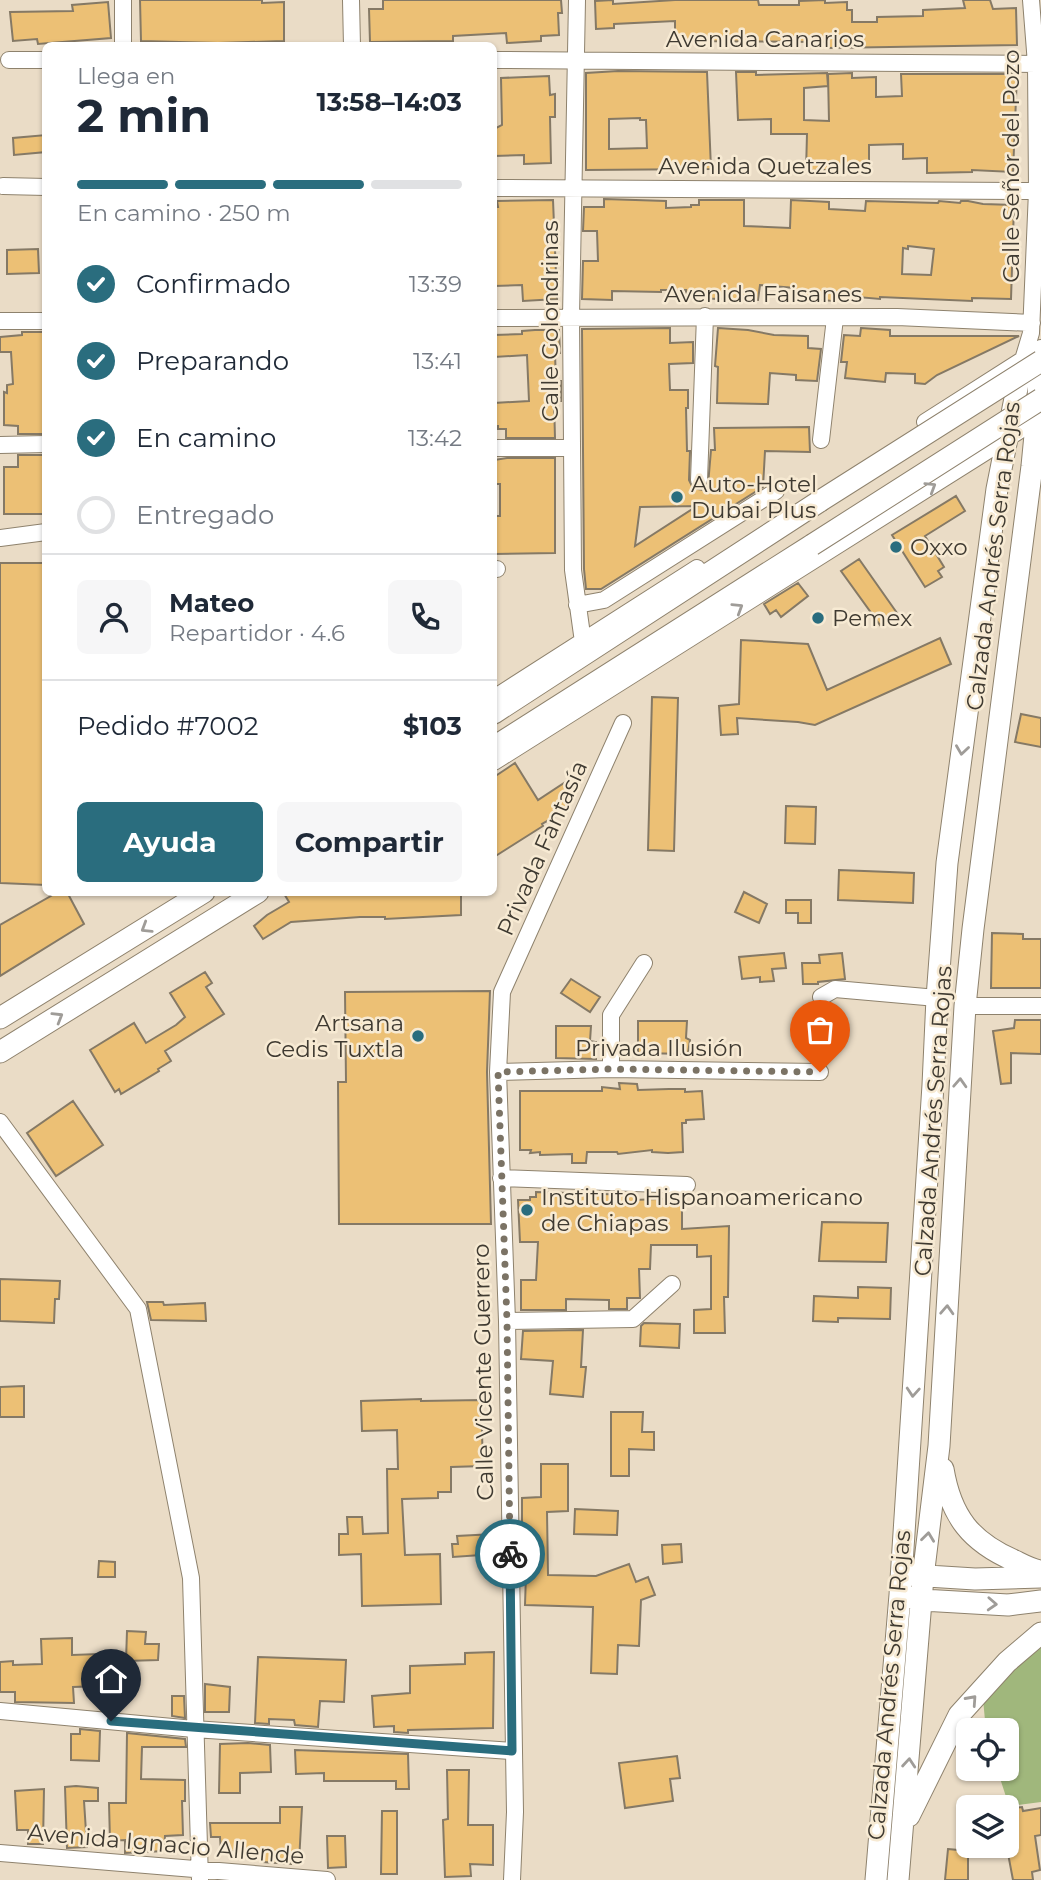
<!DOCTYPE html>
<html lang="es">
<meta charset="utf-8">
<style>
body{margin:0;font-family:Montserrat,sans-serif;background:#f6f6f7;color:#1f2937;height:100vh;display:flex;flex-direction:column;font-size:26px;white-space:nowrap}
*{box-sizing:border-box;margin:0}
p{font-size:23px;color:#747a83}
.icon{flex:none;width:38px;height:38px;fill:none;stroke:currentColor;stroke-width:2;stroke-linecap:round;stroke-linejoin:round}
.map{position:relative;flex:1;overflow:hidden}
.drawer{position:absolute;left:42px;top:42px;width:455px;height:854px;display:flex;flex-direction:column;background:#fff;border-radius:10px;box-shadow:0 2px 5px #0004}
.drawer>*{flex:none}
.tools{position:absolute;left:956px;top:1718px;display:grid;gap:14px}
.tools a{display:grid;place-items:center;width:63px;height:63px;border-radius:10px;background:#fff;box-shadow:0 2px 5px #0004;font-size:35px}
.pin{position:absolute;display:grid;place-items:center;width:60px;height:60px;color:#fff;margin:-72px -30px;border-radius:50% 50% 50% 0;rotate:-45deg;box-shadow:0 0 7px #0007}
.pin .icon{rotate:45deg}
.courier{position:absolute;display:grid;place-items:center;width:70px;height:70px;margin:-35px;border:5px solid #2a6d7e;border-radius:50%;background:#fff;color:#222;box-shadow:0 2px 9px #0007}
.head em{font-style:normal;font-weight:700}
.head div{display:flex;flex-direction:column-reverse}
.head{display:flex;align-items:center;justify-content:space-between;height:119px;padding:0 35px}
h1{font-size:46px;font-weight:700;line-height:52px}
.bar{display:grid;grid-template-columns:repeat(4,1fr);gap:10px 7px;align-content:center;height:84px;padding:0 35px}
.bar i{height:9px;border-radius:5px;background:#e0e1e3}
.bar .on{background:#2a6d7e}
.bar p{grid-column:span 4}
.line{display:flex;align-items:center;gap:18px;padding:0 35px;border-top:2px solid #e0e1e3}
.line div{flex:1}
.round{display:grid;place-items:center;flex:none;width:74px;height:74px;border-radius:10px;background:#f6f6f7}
ol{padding:0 35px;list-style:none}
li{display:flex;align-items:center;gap:21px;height:77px}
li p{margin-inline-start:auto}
li .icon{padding:7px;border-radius:50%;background:#2a6d7e;color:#fff;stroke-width:4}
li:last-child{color:#747a83}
li i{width:38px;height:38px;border:4px solid #e0e1e3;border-radius:50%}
.action{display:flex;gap:14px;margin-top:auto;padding:14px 35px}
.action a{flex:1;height:80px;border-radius:10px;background:#2a6d7e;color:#fff;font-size:28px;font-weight:700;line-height:80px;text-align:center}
.action a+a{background:#f6f6f7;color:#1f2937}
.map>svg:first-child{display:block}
.green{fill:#a0b77c}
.building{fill:#ecc075;stroke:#857965;stroke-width:2;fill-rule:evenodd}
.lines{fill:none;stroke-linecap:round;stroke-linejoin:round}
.minor-casing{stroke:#8e826d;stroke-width:18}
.major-casing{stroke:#8e826d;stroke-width:23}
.minor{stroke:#fff;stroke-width:16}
.major{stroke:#fff;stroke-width:21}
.major-bridge-casing{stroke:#8e826d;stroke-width:23;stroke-linecap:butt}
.major-bridge{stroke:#fff;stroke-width:21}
.oneway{stroke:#9f9c98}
.done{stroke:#7b7365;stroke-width:7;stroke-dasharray:0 12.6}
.route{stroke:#2a6d7e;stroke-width:9}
.poi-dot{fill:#2a6d7e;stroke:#f7ead3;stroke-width:2.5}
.labels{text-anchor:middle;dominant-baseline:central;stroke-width:5;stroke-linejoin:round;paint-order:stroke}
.street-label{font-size:23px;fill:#3f3a31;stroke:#f7ead3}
.poi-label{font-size:23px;fill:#3f3a31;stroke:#f7ead3;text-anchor:start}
</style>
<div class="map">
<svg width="1041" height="1880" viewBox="0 0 1041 1880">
<rect width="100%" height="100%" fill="#eadcc6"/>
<path class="green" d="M1041,1641V1802L1009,1806L997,1769H1006V1731H986L983,1699Z"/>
<path class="building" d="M140,0H262V3L284,2V41L218,43L141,41Z
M383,0H561L562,13H558L559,35L541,36V41L507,43L506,33L453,36V41L370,42L369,9H383Z
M613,0V4L675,0H758L759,5H799V1L825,0V3L847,2V10H852V22H877V17L923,16V10L965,8L963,0H990L993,9L1016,8L1017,45L827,48V42L675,41V21L614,24V28L596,29L595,1Z
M108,2L111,38L38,44L37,39L13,41L10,12L73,11L72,5Z
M618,71L707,72L711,169L586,170V73ZM640,118V120H646L647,148L609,149V119Z
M736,72H756V75L827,73L828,86L804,88V120L829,121L828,74L852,73V78L876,77V97L902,96L901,74H1017L1013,172L972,170V172L927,173V158L903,159V144L869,145V168L806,171L807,134H771V119L738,120Z
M549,76L550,95L555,94V117H550L551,163L524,164V155L494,156V129L502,125L501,78Z
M46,135V152L14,155L13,138Z
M604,199L666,201V208L691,207V205H699V200H744V226L790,228L791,200L829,202V209L865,211L866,201L938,203L939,201L960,203L961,201H968L983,204L1014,205L1011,299L972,298V301L880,297V299L858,297V301L832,298V301L794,297L795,288L760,285L758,300L686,298V290H661V292L612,291V300L582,299L583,261H598L597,231H583L584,207H604ZM908,246L934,249L931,275L902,274L903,248L908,249Z
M553,200L557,299L523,301L522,285L494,286V207H498L497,201Z
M38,249L39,273L7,274V250Z
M670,328V343L693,342V363L669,364L670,390H688V408H686L687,451H690L689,480L693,488L703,490L708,485L711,450H715L714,428L809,427L810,452L765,451L763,487L601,589H586L584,569L582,329ZM697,506L635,546L640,507Z
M718,328L748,330L774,335L808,336V348L821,349L817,381L796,380V375L770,373L768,404L717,403L718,367L715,366Z
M861,328L890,330V336H1019L937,375L925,384L915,383V374L886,373L885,382L845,378L847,362H841L844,335L860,336Z
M535,330H559L560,353L555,354L556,381H561V401H554L555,438H506V429H498V426H494V403L529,401L527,355L494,357V335L522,334V331Z
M22,332H46V434H18V426L4,425V392L7,393V385L13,384L11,352H0V337L22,335Z
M18,455H46V514H4V467H18Z
M507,458H555V553L494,554V516H500V484H494V460Z
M956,496L965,511L925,536L944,567L938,571L942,577L925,587L892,535Z
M859,559L897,613L880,625L841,571Z
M0,563H46V885L0,883Z
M798,583L808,596L781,617L776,610L770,614L764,604Z
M940,638L951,664L815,725L798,722L737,718L738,734L721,735L719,706L739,704L741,640L808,644L827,690Z
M652,697L678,698L674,851L648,850Z
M1021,714L1041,718V747L1015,742Z
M515,763L538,800L570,779L567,806L553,815L554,817L542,824L543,826L494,857V777Z
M786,806L816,807L815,844L785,843Z
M839,870L914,873L913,903L838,900Z
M58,892H67L84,924L0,976V925Z
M283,892H461V915L385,919V917H360L291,922L263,939L254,926L267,915L289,902Z
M744,892L767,904L759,923L735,912Z
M786,900H811V923H798V913H786Z
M992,933L1023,934V939H1041V988H991Z
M784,953L786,968L772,969L774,981L760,982V977L742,979L739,957Z
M842,953L845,979L818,982V984H803L802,963H820L819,955Z
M205,972L212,983L206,987L224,1014L165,1051L171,1061L158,1069L159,1071L121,1094L119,1089L115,1092L90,1050L134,1023L146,1043L176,1025L185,1017L170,993Z
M571,979L600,997L590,1012L561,993Z
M490,991L487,1072L491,1224H339L338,1082H346L345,992Z
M1015,1020H1041V1054L1011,1053V1083L1001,1084L993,1031L1014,1028Z
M638,1021H687L686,1038L690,1040L688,1054L638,1053Z
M556,1026H591L590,1041L596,1042V1059L556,1058Z
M619,1083L637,1084L638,1090L669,1089H685V1092L702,1091L704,1119L686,1120V1123H682L683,1152L668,1153L652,1152V1150L618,1154L617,1152H587L586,1163H572V1154L540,1155V1152L530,1153L531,1150H520V1091H602V1087L620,1089Z
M73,1101L103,1145L56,1176L27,1133Z
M536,1192L634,1195V1200L682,1198V1229L729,1226L728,1297H724L725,1333H694V1310L711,1309V1256L697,1257V1245H651L650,1269H639L640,1298H627V1309H609V1300L566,1299V1310H521V1280H536L538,1242H520L518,1200H530V1197H536Z
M822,1222L888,1223L886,1262L819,1261Z
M0,1279L60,1281L59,1299H55L54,1323L0,1321Z
M858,1287L891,1288L890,1319L838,1318V1322L813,1321L814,1296L858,1298Z
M147,1302H163L164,1305L205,1303L206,1321L151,1320Z
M644,1323L680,1324L679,1348L640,1346L641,1326Z
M583,1330L581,1367H586L583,1397L550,1394L553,1361L521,1359L523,1331Z
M24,1386V1417H0V1387Z
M421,1399V1401L481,1400L483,1466L451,1467V1492H438V1498L402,1499L405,1555L440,1554L441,1604L362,1606L361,1554L339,1555V1534H348L347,1517H362L363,1534L388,1533L387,1469H398L397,1430L362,1431L361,1401Z
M611,1412H643L642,1432H654V1450L629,1449V1476H611Z
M541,1464H568V1511L547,1512L548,1575L596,1576L629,1564L636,1582L648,1577L655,1595L641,1600L639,1646L618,1645L617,1674L591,1673L593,1607L525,1605L526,1574H522V1498L541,1497Z
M575,1509L618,1511L617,1535L574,1534Z
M494,1534L495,1554L453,1557L452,1544H458L457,1536Z
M681,1544L682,1562L663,1564L662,1545Z
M99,1561L115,1562V1577H98Z
M127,1631L146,1632L145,1644H159L158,1660L126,1661Z
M72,1638V1655L99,1654L100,1686L73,1687L74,1703L15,1702V1692H0V1662L13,1661V1665L42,1664L41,1639Z
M494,1652L493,1728L408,1730V1733L394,1732V1726L374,1727L372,1696L410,1693V1666L465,1664V1653Z
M258,1657L346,1660L344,1702L320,1701L318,1727L295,1725L294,1720L269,1719V1724L255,1723Z
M205,1684L230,1687L229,1712H205Z
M172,1696H184L185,1718L172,1716Z
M80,1729L100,1731L99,1761L71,1760V1734H80Z
M127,1733L185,1739L186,1747H142L141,1779L185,1780V1801H182L183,1835L165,1836L164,1851L125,1853V1840L110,1841L109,1803H126Z
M248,1743L270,1745L271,1772L240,1773V1793H219L220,1744Z
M295,1750L408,1754L409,1789H396V1781H324V1773L296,1774Z
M677,1756L680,1778L670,1779L673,1801L625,1808L619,1763Z
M447,1770H469L468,1825H493V1865L470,1864L471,1876L445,1877L443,1820L448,1819Z
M76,1786L98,1788V1801H84L87,1847L67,1848L65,1787Z
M44,1789L43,1844H28V1830H17L15,1791Z
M280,1807H302L299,1862H291V1864L263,1862L262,1850L221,1852L220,1837H211L210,1823H280Z
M1022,1807L1023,1811L1041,1808V1835L1035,1836L1040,1870L1032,1872L1033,1880H1013L1006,1843V1809Z
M382,1811H397V1874H381Z
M327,1836H345L346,1867L328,1868Z
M948,1849L968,1851V1880H945Z"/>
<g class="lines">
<defs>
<path id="minor" d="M351,0L352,46
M577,0L571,317L573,570L583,642
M123,46V0
M9,60H46
M494,60L1036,64
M3,186L46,187
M494,188L1037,191
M494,318L897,317L1032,323
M0,321H46
M1022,363L1031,333L1037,191L1036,64L1031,0
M925,422L1041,348
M821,440L835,318
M0,445L46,444
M494,448H572
M699,480L705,316
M0,538L46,532
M494,569H497
M577,605L604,600L776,491
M494,698L697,568
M494,762L1041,417
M821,997L835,989L937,998
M965,1006H1041
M611,1069V1015L644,963
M498,1072L611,1069L820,1072
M0,1122L138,1309L191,1578L200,1880
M501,1178L687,1185
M507,1321L633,1319L672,1284
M0,1711L194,1729L512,1751
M0,1853L327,1880
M512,1880L515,1812L507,1321L498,1072L502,992L623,723"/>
<path id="major" d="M494,713L820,501
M494,747L812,545
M0,1018L204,892
M0,1052L258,892
M943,1469C951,1517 971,1542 1015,1561C1023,1565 1032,1570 1041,1571
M911,1575L975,1579L1041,1577
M909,1597L922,1600L1008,1605L1041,1601
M909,1816L959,1715L1007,1662L1041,1633
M876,1880L900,1595L933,1085L937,998L947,863L997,489L1021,368
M898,1880L923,1577L939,1446L965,1006L973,929L1032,466L1038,404L1039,367"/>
</defs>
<use href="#minor" class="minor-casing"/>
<use href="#major" class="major-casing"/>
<use href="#minor" class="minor"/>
<use href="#major" class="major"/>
<defs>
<path id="major-bridge" d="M820,501L1041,361
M812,545L1041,399"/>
</defs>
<use href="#major-bridge" class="major-bridge-casing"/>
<use href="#major-bridge" class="major-bridge"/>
</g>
<defs><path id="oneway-chevron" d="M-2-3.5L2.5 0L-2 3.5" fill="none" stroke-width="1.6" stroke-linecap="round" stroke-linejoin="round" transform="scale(1.75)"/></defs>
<g class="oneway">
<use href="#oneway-chevron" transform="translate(931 487) rotate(-32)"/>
<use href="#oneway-chevron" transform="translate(738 608) rotate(-32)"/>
<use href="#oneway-chevron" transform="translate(962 750) rotate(98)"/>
<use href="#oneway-chevron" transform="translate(146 928) rotate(148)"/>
<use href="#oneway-chevron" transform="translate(58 1017) rotate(-31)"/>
<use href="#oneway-chevron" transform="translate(960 1083) rotate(-87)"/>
<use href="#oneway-chevron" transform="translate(947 1310) rotate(-87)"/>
<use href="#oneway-chevron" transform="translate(913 1392) rotate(94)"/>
<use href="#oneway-chevron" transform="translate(928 1537) rotate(-83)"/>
<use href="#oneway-chevron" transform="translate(992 1604) rotate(3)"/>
<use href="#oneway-chevron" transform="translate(972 1700) rotate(-48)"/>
<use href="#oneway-chevron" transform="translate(909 1763) rotate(-85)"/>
</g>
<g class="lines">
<path class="done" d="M510,1554L507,1321L498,1072L611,1069L820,1072"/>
<path class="route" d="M111,1721L512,1751L510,1554"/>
</g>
<g class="poi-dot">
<circle cx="677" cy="497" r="7"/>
<circle cx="896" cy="547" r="7"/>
<circle cx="818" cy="618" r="7"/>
<circle cx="418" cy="1036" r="7"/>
<circle cx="527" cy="1210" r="7"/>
</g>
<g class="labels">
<g class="street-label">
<text x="765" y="39">Avenida Canarios</text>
<text x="765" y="166">Avenida Quetzales</text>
<text transform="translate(1011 166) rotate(-90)">Calle Señor del Pozo</text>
<text x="763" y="294">Avenida Faisanes</text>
<text transform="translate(550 321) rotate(-90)">Calle Golondrinas</text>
<text transform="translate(993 556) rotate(-83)">Calzada Andrés Serra Rojas</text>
<text transform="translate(542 848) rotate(-66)">Privada Fantasía</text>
<text x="659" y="1048">Privada Ilusión</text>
<text transform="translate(933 1121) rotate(-86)">Calzada Andrés Serra Rojas</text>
<text transform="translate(483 1372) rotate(-91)">Calle Vicente Guerrero</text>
<text transform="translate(889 1685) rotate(-85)">Calzada Andrés Serra Rojas</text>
<text transform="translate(166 1844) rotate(5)">Avenida Ignacio Allende</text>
</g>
<g class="poi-label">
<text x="691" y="484">Auto-Hotel<tspan x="691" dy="26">Dubai Plus</tspan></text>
<text x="910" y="547">Oxxo</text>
<text x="832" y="618">Pemex</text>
<text x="404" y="1023" text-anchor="end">Artsana<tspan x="404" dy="26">Cedis Tuxtla</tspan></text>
<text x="541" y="1197">Instituto Hispanoamericano<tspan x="541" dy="26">de Chiapas</tspan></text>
</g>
</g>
</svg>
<div class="tools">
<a><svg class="icon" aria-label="locate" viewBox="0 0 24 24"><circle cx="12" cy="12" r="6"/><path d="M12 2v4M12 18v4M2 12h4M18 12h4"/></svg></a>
<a><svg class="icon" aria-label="layers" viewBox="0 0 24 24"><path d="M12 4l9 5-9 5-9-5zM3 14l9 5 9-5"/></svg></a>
</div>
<div class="pin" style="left:820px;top:1072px;background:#ea580c"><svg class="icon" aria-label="bag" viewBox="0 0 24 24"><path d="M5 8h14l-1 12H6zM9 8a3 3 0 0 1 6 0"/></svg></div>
<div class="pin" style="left:111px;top:1721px;background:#1f2937"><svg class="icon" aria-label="home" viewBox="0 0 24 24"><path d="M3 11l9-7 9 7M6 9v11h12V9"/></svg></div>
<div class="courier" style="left:510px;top:1554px"><svg class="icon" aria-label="bike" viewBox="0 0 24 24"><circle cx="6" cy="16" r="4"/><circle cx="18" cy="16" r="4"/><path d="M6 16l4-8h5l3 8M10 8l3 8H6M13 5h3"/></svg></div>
<section class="drawer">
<div class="head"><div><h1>2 min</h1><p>Llega en</p></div><em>13:58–14:03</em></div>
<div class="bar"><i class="on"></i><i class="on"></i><i class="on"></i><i></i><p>En camino · 250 m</p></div>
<ol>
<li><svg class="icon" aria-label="check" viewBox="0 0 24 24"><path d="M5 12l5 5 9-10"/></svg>Confirmado<p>13:39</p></li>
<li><svg class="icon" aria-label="check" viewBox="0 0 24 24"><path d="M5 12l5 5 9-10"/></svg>Preparando<p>13:41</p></li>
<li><svg class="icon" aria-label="check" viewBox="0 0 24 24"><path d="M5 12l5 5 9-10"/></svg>En camino<p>13:42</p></li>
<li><i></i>Entregado</li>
</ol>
<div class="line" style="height:126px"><a class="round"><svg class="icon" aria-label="person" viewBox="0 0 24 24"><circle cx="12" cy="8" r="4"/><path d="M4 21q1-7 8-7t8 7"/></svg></a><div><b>Mateo</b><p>Repartidor · 4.6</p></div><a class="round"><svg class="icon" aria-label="phone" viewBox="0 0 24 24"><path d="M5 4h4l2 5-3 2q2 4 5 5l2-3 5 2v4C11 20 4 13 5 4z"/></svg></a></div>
<div class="line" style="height:91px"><div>Pedido #7002</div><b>$103</b></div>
<div class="action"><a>Ayuda</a><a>Compartir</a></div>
</section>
</div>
